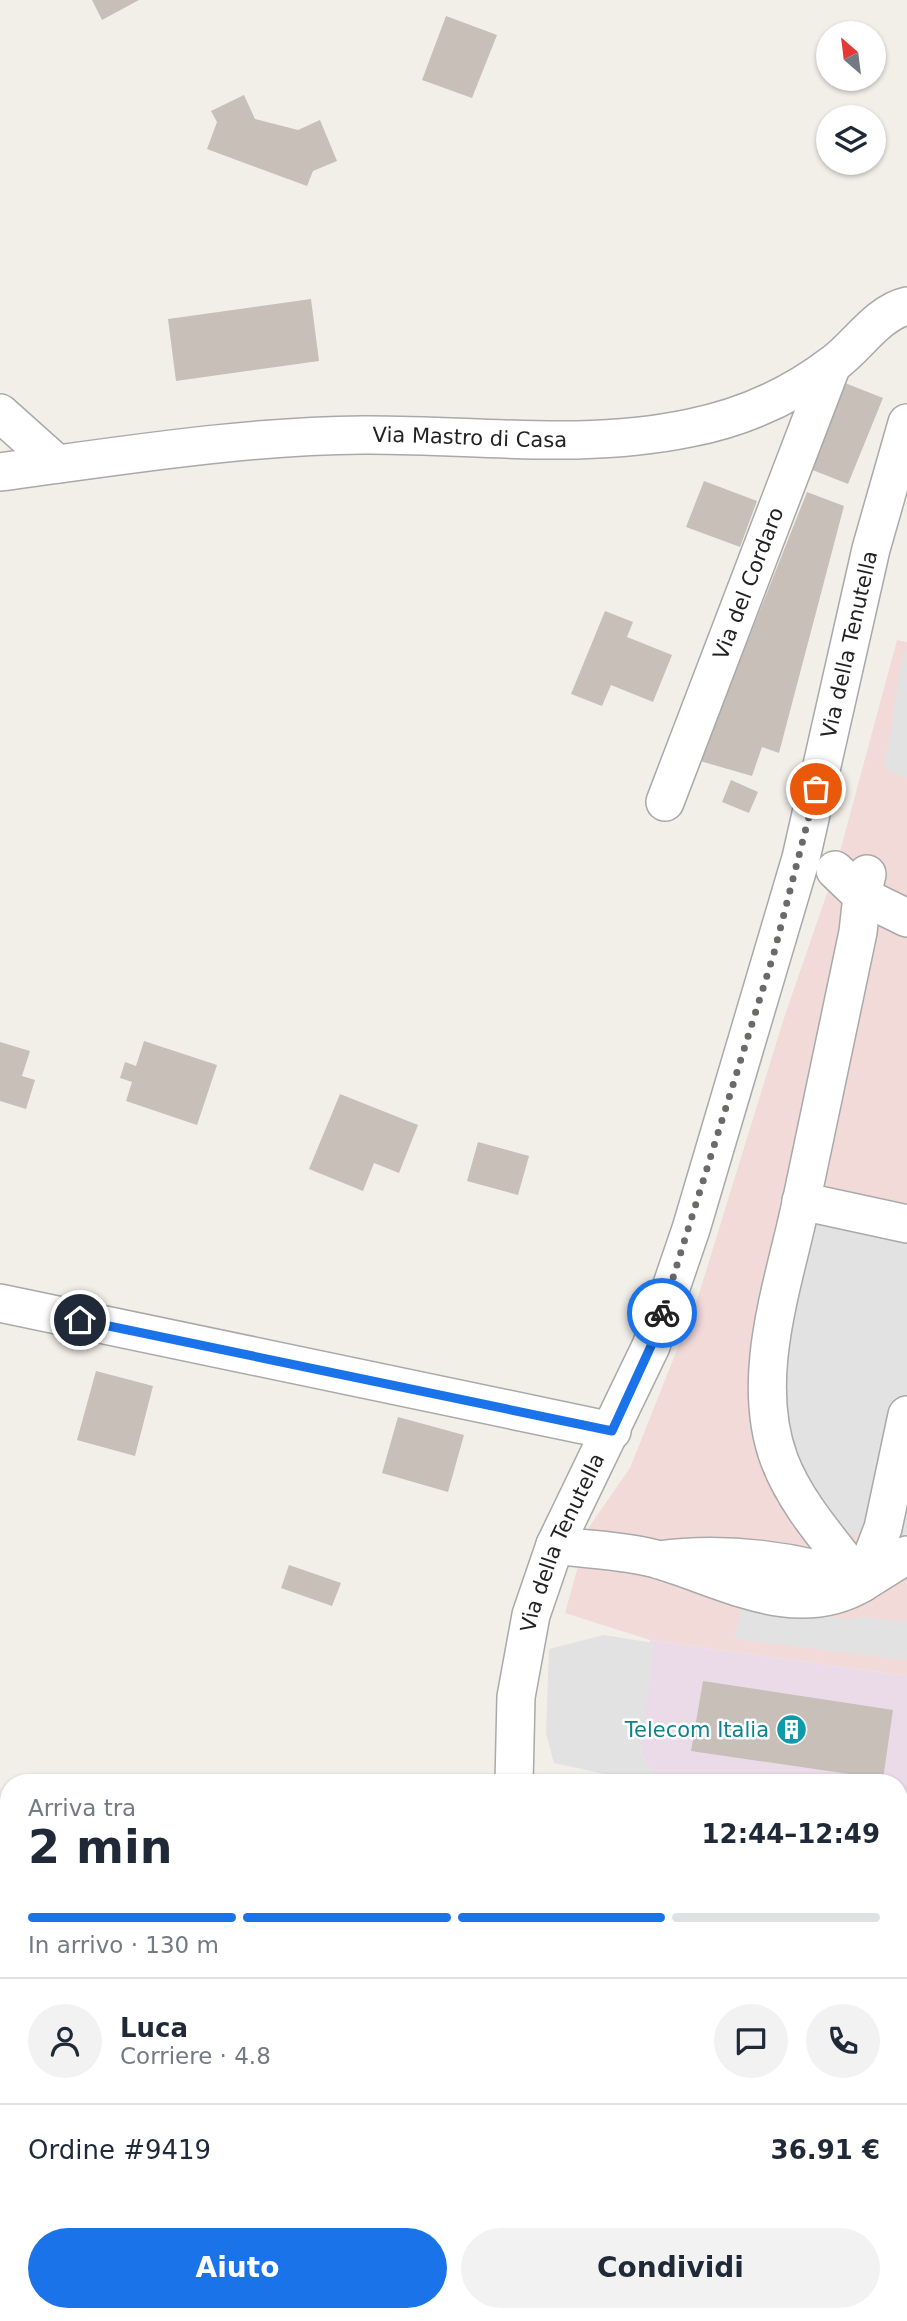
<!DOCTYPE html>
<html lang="it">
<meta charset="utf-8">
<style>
body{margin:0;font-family:"DejaVu Sans",sans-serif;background:#f2f2f3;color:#1f2937;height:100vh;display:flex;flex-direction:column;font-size:26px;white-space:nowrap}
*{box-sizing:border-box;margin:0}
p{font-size:23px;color:#747a83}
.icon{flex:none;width:38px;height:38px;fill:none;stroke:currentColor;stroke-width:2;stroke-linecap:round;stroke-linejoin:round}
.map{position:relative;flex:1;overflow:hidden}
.drawer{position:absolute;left:0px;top:1774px;width:908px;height:548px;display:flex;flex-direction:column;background:#fff;border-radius:28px 28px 0 0;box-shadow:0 2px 5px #0004}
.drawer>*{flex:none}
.needle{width:46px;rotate:332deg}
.fabs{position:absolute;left:816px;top:21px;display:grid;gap:14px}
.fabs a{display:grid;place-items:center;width:70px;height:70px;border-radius:50%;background:#fff;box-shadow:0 2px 5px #0004;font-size:35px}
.pin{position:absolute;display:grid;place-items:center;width:60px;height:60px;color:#fff;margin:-30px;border:4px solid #fff;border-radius:50%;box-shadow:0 2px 7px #0007}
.courier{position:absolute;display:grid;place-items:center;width:70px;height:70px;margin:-35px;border:5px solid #1a73e8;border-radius:50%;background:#fff;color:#222;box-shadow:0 2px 9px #0007}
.overview em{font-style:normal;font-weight:700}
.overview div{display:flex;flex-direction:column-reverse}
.overview{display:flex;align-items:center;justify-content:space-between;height:119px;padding:0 28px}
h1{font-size:46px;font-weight:700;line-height:52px}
.bar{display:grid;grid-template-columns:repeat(4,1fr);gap:10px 7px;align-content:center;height:84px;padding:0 28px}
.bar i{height:9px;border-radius:5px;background:#e0e1e3}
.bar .active{background:#1a73e8}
.bar p{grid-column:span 4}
.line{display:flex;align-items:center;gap:18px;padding:0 28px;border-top:2px solid #e0e1e3}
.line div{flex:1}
.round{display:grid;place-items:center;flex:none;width:74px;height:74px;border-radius:37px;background:#f2f2f3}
.button{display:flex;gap:14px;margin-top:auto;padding:14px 28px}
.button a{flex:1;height:80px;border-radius:42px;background:#1a73e8;color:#fff;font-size:28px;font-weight:700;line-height:80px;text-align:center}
.button a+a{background:#f2f2f3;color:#1f2937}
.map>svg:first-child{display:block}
.commercial{fill:#f2dad9}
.industrial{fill:#ebdbe8}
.parking{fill:#e2e2e2}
.building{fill:#c7bfb8}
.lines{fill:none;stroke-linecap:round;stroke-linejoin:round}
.minor-casing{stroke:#a9a9a9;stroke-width:40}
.major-casing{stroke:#a06b00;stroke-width:42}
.minor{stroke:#fff;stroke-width:37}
.major{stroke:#fcd6a4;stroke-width:38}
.done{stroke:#6b6a68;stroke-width:7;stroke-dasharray:0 12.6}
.route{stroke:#1a73e8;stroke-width:9}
.labels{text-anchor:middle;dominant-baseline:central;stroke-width:5;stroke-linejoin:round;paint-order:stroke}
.street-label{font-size:21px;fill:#222;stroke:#fff}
.culture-label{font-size:21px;fill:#0d838f;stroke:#fff;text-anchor:end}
</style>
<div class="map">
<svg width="907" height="2321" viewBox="0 0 907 2321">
<rect width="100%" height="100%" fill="#f2efe9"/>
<path class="commercial" d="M897,640L907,642V1676L650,1640L565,1613L589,1527L630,1468L698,1297L784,1018L835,870Z"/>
<path class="industrial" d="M650,1640L907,1676V1984L900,1982V1783H659L641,1752Z"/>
<path class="parking" d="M904,651H907V778L884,768Z
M813,1224L907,1244V1537L894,1545L831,1528L793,1467L777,1346Z
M742,1603L847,1619L868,1617L907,1622V1660L734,1639Z
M604,1635L654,1643L641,1752L659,1783H645L554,1763L546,1733L549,1649Z"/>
<path class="building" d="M92,0H139L102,20Z
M446,16L497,35L472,98L422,80Z
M244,95L255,119L298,130L320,120L337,161L313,171L307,186L207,149L217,122L211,111Z
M311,299L319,361L176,381L168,319Z
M845,383L883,398L848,484L810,469Z
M704,481L757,501L740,547L686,527Z
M807,492L844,506L779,753L762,747L752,776L700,761Z
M605,611L633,622L627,637L672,655L653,702L611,685L602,706L571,694Z
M731,780L758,792L749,813L722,802Z
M144,1041L217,1065L197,1125L126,1101L132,1082L120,1078L125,1062L136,1066Z
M0,1042L30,1051L22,1076L35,1080L26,1109L0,1101Z
M340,1094L418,1125L399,1173L374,1163L363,1191L309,1169Z
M478,1142L529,1156L518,1195L467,1181Z
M96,1371L153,1386L135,1456L77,1440Z
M398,1417L464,1435L448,1492L382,1473Z
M289,1565L341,1583L332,1606L281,1588Z
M703,1681L893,1710L883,1779L691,1751Z"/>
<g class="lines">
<defs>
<g id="minor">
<path d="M0,413L57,464"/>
<path id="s1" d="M0,472C120,456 242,436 363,435C473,434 580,451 690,428C741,418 791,396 833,364C857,347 877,313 907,306"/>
<path id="s2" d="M665,802L832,365"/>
<path d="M835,870L862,896L858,932C839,1022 820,1112 801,1203C784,1284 749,1377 779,1459C796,1505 833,1544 862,1583"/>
<path d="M867,874L862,896L907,918"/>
<path d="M801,1201L907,1224"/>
<path d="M0,1303L612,1431"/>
<path d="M555,1545C588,1550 623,1550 656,1559C722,1578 795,1623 862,1583C799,1560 724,1551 659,1560"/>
<path d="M862,1583L883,1528L907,1415"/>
<path d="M862,1583L907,1555"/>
<path id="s3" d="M514,1783L516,1697L531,1615L555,1545L651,1346L691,1229L801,858L871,549L907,423"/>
<path d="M681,2314L684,2321"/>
<path d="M69,2321L89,2314"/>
</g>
<path id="major" d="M900,2019L907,2017"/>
</defs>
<use href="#minor" class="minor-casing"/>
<use href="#major" class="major-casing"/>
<use href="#minor" class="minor"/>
<use href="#major" class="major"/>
</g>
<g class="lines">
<path class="done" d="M662,1313L774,953L816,789"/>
<path class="route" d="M80,1320L612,1431L651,1346L662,1313"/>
</g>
<defs>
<symbol id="building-disc" viewBox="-11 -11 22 22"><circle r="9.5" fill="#0f9aa8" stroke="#fff"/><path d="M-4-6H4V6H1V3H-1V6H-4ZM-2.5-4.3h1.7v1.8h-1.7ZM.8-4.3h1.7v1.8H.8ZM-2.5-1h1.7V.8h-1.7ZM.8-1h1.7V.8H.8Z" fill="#fff"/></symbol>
</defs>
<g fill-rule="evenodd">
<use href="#building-disc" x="774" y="1712" width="35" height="35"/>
</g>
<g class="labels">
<g class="street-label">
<text stroke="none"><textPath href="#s1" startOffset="472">Via Mastro di Casa</textPath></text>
<text stroke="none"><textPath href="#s2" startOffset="234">Via del Cordaro</textPath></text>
<text stroke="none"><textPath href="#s3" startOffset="1194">Via della Tenutella</textPath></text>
<text stroke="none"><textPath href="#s3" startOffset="248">Via della Tenutella</textPath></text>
</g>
<g class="culture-label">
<text x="769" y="1730">Telecom Italia</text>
</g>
</g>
</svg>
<div class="fabs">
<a><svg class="needle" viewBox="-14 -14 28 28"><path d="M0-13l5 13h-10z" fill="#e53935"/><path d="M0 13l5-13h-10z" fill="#747a83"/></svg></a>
<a><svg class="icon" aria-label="layers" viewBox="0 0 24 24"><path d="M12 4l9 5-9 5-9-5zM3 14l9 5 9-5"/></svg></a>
</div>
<div class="pin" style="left:816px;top:789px;background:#ea580c"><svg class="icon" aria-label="bag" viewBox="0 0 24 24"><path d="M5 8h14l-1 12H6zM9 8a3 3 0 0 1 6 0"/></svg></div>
<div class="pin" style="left:80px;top:1320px;background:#1f2937"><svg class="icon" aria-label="home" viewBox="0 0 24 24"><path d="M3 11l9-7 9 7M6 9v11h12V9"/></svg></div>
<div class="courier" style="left:662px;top:1313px"><svg class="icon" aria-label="bike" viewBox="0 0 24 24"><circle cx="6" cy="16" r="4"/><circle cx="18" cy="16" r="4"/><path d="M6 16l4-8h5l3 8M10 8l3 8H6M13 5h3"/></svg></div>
<section class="drawer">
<div class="overview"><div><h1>2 min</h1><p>Arriva tra</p></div><em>12:44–12:49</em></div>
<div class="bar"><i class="active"></i><i class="active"></i><i class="active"></i><i></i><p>In arrivo · 130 m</p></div>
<div class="line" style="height:126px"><a class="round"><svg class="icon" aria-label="person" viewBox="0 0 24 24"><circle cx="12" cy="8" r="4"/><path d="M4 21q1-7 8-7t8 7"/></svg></a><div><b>Luca</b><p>Corriere · 4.8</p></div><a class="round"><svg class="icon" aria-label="chat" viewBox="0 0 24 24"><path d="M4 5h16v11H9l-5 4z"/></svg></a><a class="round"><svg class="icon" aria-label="phone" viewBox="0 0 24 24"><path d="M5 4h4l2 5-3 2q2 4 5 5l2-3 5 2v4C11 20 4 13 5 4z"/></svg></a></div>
<div class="line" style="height:91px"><div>Ordine #9419</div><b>36.91 €</b></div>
<div class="button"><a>Aiuto</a><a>Condividi</a></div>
</section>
</div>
